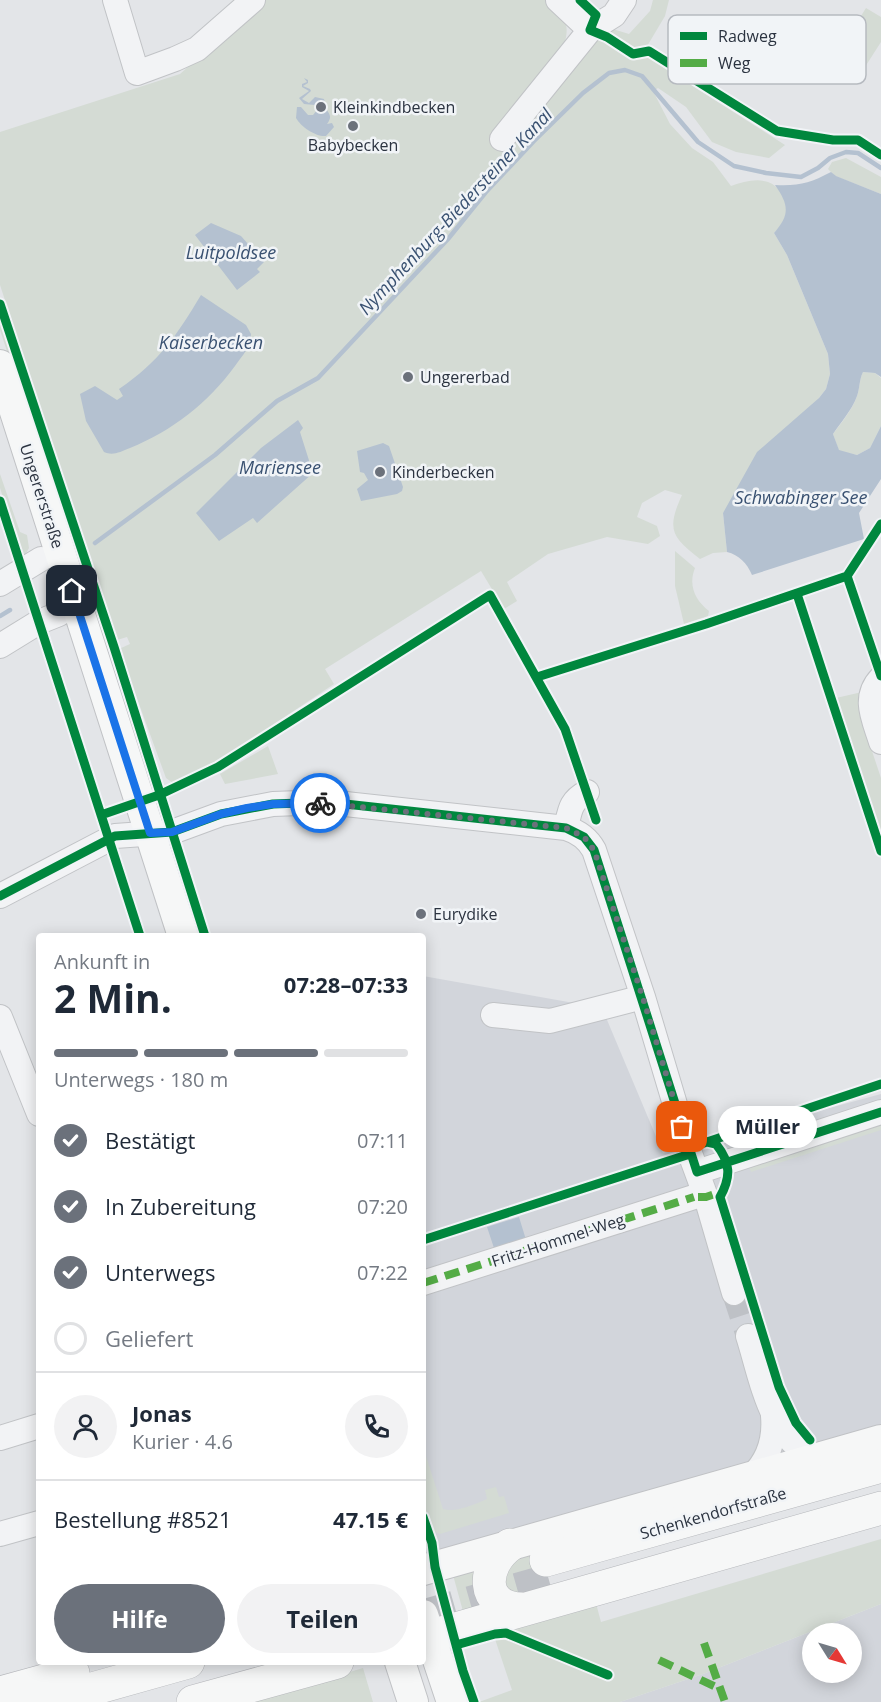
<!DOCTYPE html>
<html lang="de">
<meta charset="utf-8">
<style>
body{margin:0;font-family:"Open Sans",sans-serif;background:#f2f2f3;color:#1f2937;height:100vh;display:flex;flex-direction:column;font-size:22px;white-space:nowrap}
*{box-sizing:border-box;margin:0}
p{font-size:20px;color:#747a83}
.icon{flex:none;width:33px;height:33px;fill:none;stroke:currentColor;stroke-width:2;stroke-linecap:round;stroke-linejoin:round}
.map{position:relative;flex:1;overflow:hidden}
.sheet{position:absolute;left:36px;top:933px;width:390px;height:732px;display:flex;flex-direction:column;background:#fff;border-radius:6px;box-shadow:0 3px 15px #0003}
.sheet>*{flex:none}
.needle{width:39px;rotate:127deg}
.tools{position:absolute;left:802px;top:1623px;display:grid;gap:12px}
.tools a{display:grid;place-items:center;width:60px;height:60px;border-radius:50%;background:#fff;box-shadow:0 3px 15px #0003;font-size:30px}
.pin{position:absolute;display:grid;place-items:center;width:51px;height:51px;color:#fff;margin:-26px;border-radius:12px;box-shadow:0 3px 9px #0006}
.courier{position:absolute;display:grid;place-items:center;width:60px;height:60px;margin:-30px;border:4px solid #1a73e8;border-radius:50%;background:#fff;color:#222;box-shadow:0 2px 8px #0007}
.bubble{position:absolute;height:42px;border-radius:21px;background:#fff;box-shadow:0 3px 15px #0003;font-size:20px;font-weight:700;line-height:42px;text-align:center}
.summary em{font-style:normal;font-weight:700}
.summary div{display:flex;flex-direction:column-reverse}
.summary{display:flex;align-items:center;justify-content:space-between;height:102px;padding:0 18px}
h1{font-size:39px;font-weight:700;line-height:45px}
.bar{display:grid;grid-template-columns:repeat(4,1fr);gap:9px 6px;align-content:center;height:72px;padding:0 18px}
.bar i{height:8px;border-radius:4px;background:#e0e1e3}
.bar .selected{background:#6b717b}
.bar p{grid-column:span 4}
.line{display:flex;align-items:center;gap:15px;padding:0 18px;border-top:2px solid #e0e1e3}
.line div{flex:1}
.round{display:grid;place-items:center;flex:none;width:63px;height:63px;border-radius:32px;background:#f2f2f3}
ol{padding:0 18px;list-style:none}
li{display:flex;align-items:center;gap:18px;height:66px}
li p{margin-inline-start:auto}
li .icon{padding:6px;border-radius:50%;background:#6b717b;color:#fff;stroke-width:4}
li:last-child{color:#747a83}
li i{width:33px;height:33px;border:3px solid #e0e1e3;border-radius:50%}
.cta{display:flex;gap:12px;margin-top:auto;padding:12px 18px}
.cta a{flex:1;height:69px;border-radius:36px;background:#6b717b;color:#fff;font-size:24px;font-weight:700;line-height:69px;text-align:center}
.cta a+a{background:#f2f2f3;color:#1f2937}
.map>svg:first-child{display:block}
.built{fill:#d2d5db;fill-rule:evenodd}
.green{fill:#d4dbd4}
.water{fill:#b4c1d0}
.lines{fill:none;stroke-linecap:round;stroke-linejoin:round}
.stream{stroke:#b4c1d0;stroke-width:4.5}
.minor-tunnel{stroke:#bec1c6;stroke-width:24;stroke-dasharray:24 12;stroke-linecap:butt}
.highway-tunnel{stroke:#bec1c6;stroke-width:33;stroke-dasharray:33 16;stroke-linecap:butt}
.minor-casing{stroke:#c1c3c6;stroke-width:26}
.major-casing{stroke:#c0c2c5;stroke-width:32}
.highway-casing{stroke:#b6b8bc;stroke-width:34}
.minor{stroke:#f2f3f5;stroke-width:24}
.major{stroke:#f6f7f7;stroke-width:30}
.highway{stroke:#f6f7f7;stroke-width:33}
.quiet{stroke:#54ac46;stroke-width:8;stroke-dasharray:15 8;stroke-linecap:butt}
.cycleway-casing{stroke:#f1f4f7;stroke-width:13}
.cycleway{stroke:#00873e;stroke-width:9}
.done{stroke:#6b717b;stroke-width:6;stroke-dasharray:0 10.8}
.route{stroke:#1a73e8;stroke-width:8}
.poi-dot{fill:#6b717b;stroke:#f1f4f7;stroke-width:2}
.labels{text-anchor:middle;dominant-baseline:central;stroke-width:5;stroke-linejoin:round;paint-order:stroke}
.poi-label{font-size:16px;fill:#2b3340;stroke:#f1f4f7;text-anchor:start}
.street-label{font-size:16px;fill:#2b3340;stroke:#f1f4f7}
.water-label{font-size:18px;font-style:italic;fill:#395171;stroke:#f1f4f7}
.key{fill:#f1f4f7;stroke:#b6bac0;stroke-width:1.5}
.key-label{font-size:16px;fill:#2b3340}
</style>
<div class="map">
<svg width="881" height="1702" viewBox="0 0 881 1702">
<rect width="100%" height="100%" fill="#e3e5e8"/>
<path class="built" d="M423,976L602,1008L663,1153L881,1094V1427L423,1567Z
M881,1604V1702H620L703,1674ZM813,1634H852V1672H813Z"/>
<path class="green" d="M263,0H546C564,18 571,20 564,46L603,26L629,34L650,11L653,0H669L665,16L646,48L652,60L785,145L769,158L736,152L712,142L686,107L658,88L653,91L670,124L692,148L713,162L731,186C743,182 756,178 768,182C783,187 791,209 783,222C781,226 777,230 774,233L787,255L828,354L830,374L826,389L819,398L723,513L727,552L713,553L700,559C672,537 666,530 682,495L665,490L642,503L637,517L657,526L660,536L648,544L607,537L548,554L507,582L517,601L504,609L481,571L325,669L334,684L219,761L173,783L166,778L119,649L130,644L127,637L117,640L0,285V132L180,74Z
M866,8L881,17V42L856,81L830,65Z
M846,158L881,177V194L835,176L828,169L832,162Z
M0,314L108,643L104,645L0,330Z
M863,372L875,373L881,378V426L870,448L857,455L839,451L833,434C842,422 852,410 857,396C860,388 859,380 863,372Z
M0,474L20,532L27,535L29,548L23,559L0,488Z
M675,551L695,568C688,585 695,600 709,611L708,616L684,624L675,586Z
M862,692L859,712L881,778V836L836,698Z
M268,746L278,774L225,784L220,774Z
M881,1124V1130L751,1172L749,1166Z
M423,1447L443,1509C457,1513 475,1504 487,1499L485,1490L496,1487L499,1497L504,1496L509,1513L440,1534L431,1530L423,1505Z
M881,1539V1604L703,1674L620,1702H479L512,1690L493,1633L594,1596L601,1622Z
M539,1551L550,1590L507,1595L499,1572L506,1563Z
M477,1569L485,1605L464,1615L453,1575Z
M363,1668L373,1702H251Z"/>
<path class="water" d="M304,78L308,80V83L303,86L310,89L311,91L302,99L309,103L315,97L324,99C325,102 324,104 325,107C329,114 333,116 327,124L332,123L334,127L326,136C316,137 301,127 296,118L297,107H301L308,115H313L317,110L315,105L304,104L299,98L309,91L302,87V84L307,82Z
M831,172L836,176L881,194V377L875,373L863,372C859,380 860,388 857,396C852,410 841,422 833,434L839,450L857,455L870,448L881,426V479L859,513L864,539L752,575C747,563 739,555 727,552L723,513L757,452L819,398L826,389L830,374L828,354L787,255L774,233C790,215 789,205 775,185C800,186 810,183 831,172Z
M211,223L241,236L264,262L257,269L260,272L237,290L195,235Z
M201,295L246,325L251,334C251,347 242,356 235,366C208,403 172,431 130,448C120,452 113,456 104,452L86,421L80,394L95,386L117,400L123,396L119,389C159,362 177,335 201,295Z
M298,420L303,428L300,432L313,473L257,523L253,518L219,541L196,513L261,448Z
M383,443L389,446L403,487L402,491L397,494L361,501L357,489L368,480L364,473L360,472L357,451Z
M519,1217L527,1243L496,1254L487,1227Z"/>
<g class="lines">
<path class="stream" d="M95,543L215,455L277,401L318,378L448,239L486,192L534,141L583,93L609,73L625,70L642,76L698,142L734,166L766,173L801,177L818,168L830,158L846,152L858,153L881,168
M0,616L10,610"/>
<path class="minor-tunnel" d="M734,1293L748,1336"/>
<path class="highway-tunnel" d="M423,1616L550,1580"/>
<defs>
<path id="minor" d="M115,0L137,73L175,59L197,49L253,0
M558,0L590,30
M502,139L590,30L614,15L624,0
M0,584L41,559
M0,646L39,622L59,614
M881,678C862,698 874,719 881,742
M566,828C570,810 570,801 587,792
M0,896L115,836L172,832L221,814L273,804L327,802L566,828C579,832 588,839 594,850L643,997L688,1148L706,1197L734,1293
M493,1015L550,1021L643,997
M0,1017L39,1114
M697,1172L881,1112
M423,1283L694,1197
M748,1336C761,1376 772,1450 822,1457
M0,1438L39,1426
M751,1477C768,1461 775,1439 773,1416
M0,1534L39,1523"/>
<path id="major" d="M0,365L183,936
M423,1570L881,1440
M423,1615L452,1702
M400,1662L413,1702"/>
<path id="highway" d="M510,1545C482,1565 479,1608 522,1609
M546,1560L881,1466
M431,1636L881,1508
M0,1693L73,1673
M46,1702L188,1662
M193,1702L337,1662"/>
</defs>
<use href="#minor" class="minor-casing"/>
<use href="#major" class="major-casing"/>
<use href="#highway" class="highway-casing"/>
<use href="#minor" class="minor"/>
<use href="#major" class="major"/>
<use href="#highway" class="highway"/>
<path class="quiet" d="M698,1197H706L723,1191
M423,1283L694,1197
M704,1643L725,1702
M659,1660L720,1689"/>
<defs>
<path id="cycleway" d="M580,0L596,15L590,30L607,37L633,54L649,51L777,131L833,140H858L881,155
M0,304L114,647L205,936
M0,501L140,936
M847,576L881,676
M797,594L881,851
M537,677L706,624L847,576L881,524
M101,815L159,795L218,767L490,595L565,729L596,820
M0,896L115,836L172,832L221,814L273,804L327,802L566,828L584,837L594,850L697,1172L881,1112
M707,1142L716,1144C731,1163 731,1177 720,1197L779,1387L796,1423L810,1440
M704,1143L881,1084
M423,1240L690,1154
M423,1517L432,1543L435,1567L463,1671L474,1702
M456,1645L495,1634L506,1633L608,1675"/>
</defs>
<use href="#cycleway" class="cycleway-casing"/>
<use href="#cycleway" class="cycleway"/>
</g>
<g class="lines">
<path class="done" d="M320,803L566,828L584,837L594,850L643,998L682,1127"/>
<path class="route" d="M72,591L150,833L172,832L221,814L247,808L273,804L320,803"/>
</g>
<g class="poi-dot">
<circle cx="321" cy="107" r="6"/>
<circle cx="353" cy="126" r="6"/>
<circle cx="408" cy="377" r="6"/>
<circle cx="380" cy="472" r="6"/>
<circle cx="421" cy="914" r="6"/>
</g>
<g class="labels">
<g class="poi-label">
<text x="333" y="107">Kleinkindbecken</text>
<text x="353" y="145" text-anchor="middle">Babybecken</text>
<text x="420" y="377">Ungererbad</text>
<text x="392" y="472">Kinderbecken</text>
<text x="433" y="914">Eurydike</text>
</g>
<g class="street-label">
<text transform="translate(42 496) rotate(72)">Ungererstraße</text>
<text transform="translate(558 1240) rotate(-18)">Fritz-Hommel-Weg</text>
<text transform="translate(713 1513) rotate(-16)">Schenkendorfstraße</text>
</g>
<g class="water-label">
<text transform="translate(455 211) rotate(-47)">Nymphenburg-Biedersteiner Kanal</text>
<text x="231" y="252">Luitpoldsee</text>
<text x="211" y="342">Kaiserbecken</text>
<text x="280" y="467">Mariensee</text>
<text x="801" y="497">Schwabinger See</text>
</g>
</g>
<rect x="668" y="15" width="198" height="69" rx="9" class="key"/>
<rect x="680" y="32" width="27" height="8" fill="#00873e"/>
<rect x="680" y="59" width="27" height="8" fill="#54ac46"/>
<g class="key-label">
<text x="718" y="42">Radweg</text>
<text x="718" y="69">Weg</text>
</g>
</svg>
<div class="tools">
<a><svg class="needle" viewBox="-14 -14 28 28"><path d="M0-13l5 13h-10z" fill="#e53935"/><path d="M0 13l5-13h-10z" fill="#747a83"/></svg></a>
</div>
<div class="pin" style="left:682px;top:1127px;background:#ea580c"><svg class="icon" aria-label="bag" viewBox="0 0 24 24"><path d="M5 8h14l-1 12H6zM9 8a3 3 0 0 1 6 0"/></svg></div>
<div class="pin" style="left:72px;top:591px;background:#1f2937"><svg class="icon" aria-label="home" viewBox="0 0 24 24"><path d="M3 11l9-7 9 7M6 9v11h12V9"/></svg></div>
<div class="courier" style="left:320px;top:803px"><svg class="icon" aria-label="bike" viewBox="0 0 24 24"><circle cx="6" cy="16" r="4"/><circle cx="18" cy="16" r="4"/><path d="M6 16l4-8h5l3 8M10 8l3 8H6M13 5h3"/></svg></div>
<div class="bubble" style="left:718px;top:1106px;width:99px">Müller</div>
<section class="sheet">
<div class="summary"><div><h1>2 Min.</h1><p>Ankunft in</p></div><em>07:28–07:33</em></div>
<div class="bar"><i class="selected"></i><i class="selected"></i><i class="selected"></i><i></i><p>Unterwegs · 180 m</p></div>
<ol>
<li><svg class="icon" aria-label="check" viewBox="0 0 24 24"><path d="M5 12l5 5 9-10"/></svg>Bestätigt<p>07:11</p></li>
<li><svg class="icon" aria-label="check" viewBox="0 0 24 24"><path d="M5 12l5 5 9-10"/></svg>In Zubereitung<p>07:20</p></li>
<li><svg class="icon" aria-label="check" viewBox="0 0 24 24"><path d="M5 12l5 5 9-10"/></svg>Unterwegs<p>07:22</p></li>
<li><i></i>Geliefert</li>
</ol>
<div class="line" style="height:108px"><a class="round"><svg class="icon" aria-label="person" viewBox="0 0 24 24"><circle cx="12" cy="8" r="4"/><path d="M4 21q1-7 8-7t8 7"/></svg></a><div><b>Jonas</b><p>Kurier · 4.6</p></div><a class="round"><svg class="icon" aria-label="phone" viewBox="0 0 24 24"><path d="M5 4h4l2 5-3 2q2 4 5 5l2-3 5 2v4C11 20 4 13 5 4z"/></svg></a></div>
<div class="line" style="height:78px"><div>Bestellung #8521</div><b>47.15 €</b></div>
<div class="cta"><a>Hilfe</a><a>Teilen</a></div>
</section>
</div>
